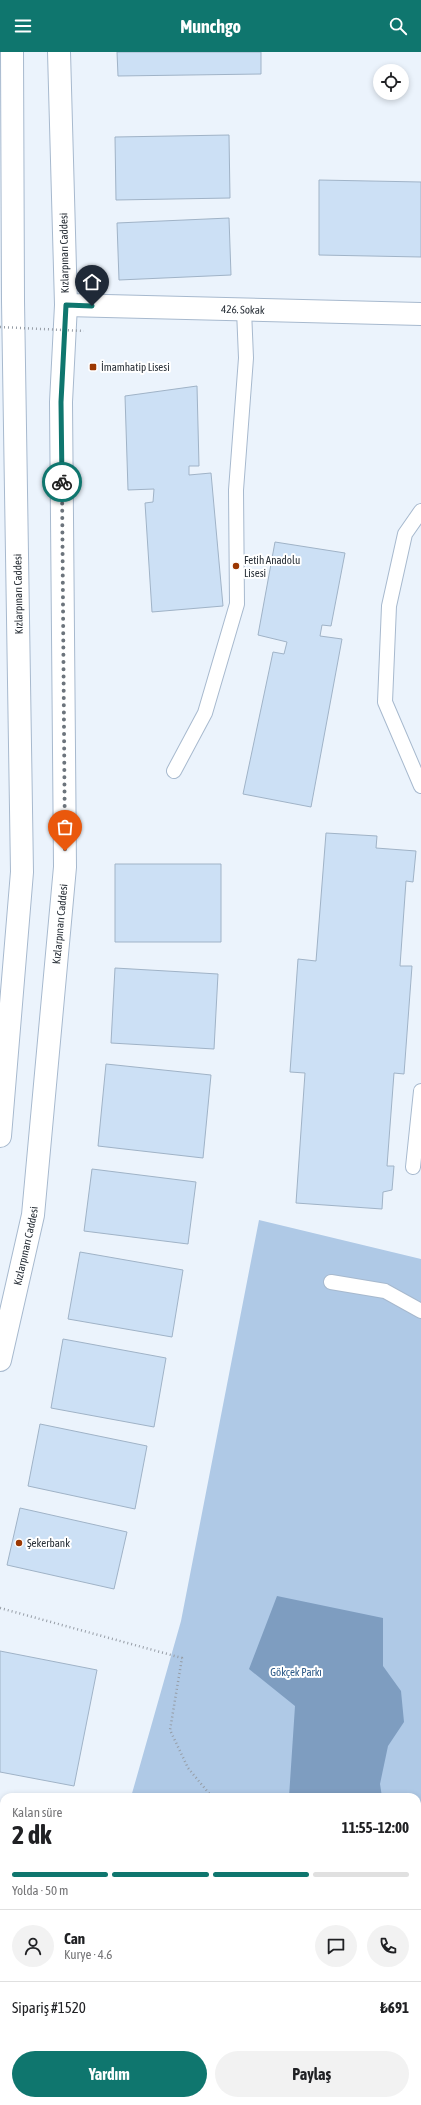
<!DOCTYPE html>
<html lang="tr">
<meta charset="utf-8">
<style>
body{margin:0;font-family:"Asap Condensed",sans-serif;background:#f2f2f2;color:#202124;height:100vh;display:flex;flex-direction:column;font-size:15px;white-space:nowrap}
*{box-sizing:border-box;margin:0}
p{font-size:13px;color:#757577}
.icon{flex:none;width:22px;height:22px;fill:none;stroke:currentColor;stroke-width:2;stroke-linecap:round;stroke-linejoin:round}
.map{position:relative;flex:1;overflow:hidden}
.drawer{position:absolute;left:0px;top:1741px;width:421px;height:312px;display:flex;flex-direction:column;background:#fff;border-radius:12px 12px 0 0;box-shadow:0 2px 6px #0003}
.drawer>*{flex:none}
.tools{position:absolute;left:373px;top:12px;display:grid;gap:8px}
.tools a{display:grid;place-items:center;width:36px;height:36px;border-radius:50%;background:#fff;box-shadow:0 2px 6px #0003;font-size:20px}
.pin{position:absolute;display:grid;place-items:center;width:34px;height:34px;color:#fff;margin:-41px -17px;border-radius:50% 50% 50% 0;rotate:-45deg;box-shadow:0 0 4px #0007}
.pin .icon{rotate:45deg}
.courier{position:absolute;display:grid;place-items:center;width:40px;height:40px;margin:-20px;border:3px solid #0f766e;border-radius:50%;background:#fff;color:#222;box-shadow:0 1px 5px #0007}
.overview em{font-style:normal;font-weight:700}
.overview div{display:flex;flex-direction:column-reverse}
.overview{display:flex;align-items:center;justify-content:space-between;height:68px;padding:0 12px}
h1{font-size:26px;font-weight:700;line-height:30px}
.bar{display:grid;grid-template-columns:repeat(4,1fr);gap:6px 4px;align-content:center;height:48px;padding:0 12px}
.bar i{height:5px;border-radius:3px;background:#e0e0e0}
.bar .current{background:#0f766e}
.bar p{grid-column:span 4}
.line{display:flex;align-items:center;gap:10px;padding:0 12px;border-top:1px solid #e0e0e0}
.line div{flex:1}
.round{display:grid;place-items:center;flex:none;width:42px;height:42px;border-radius:21px;background:#f2f2f2}
.action{display:flex;gap:8px;margin-top:auto;padding:8px 12px}
.action a{flex:1;height:46px;border-radius:24px;background:#0f766e;color:#fff;font-size:16px;font-weight:700;line-height:46px;text-align:center}
.action a+a{background:#f2f2f2;color:#202124}
header{display:flex;justify-content:space-between;align-items:center;height:52px;padding:0 12px;background:#0f766e;color:#fff;font-size:18px;font-weight:700}
.map>svg:first-child{display:block}
.green{fill:#afc9e6}
.water{fill:#7e9dc0}
.building{fill:#cce0f5;stroke:#a0b3c7}
.lines{fill:none;stroke-linecap:round;stroke-linejoin:round}
.lane-casing{stroke:#a7b9ce;stroke-width:16}
.street-casing{stroke:#a7b9ce;stroke-width:24}
.primary-casing{stroke:#a7b9ce;stroke-width:24}
.path{stroke:#969da6;stroke-width:2.5;stroke-dasharray:1 3;stroke-linecap:butt}
.lane{stroke:#fff;stroke-width:14}
.street{stroke:#fff;stroke-width:22}
.primary{stroke:#fff;stroke-width:22}
.path-bridge{stroke:#969da6;stroke-width:2.5;stroke-dasharray:1 3;stroke-linecap:butt}
.done{stroke:#6c747c;stroke-width:4;stroke-dasharray:0 7.2}
.route{stroke:#0f766e;stroke-width:5}
.poi-dot{fill:#9b3702;stroke:#fff;stroke-width:1.5}
.labels{text-anchor:middle;dominant-baseline:central;stroke-width:4;stroke-linejoin:round;paint-order:stroke}
.street-label{font-size:11px;fill:#282f37;stroke:#fff}
.poi-label{font-size:11px;fill:#282f37;stroke:#fff;text-anchor:start}
.park-label{font-size:11px;fill:#2b5988;stroke:#fff}
</style>
<header><svg class="icon" aria-label="menu" viewBox="0 0 24 24"><path d="M4 6h16M4 12h16M4 18h16"/></svg>Munchgo<svg class="icon" aria-label="search" viewBox="0 0 24 24"><circle cx="10" cy="10" r="6"/><path d="M15 15l6 6"/></svg></header>
<div class="map">
<svg width="421" height="2053" viewBox="0 0 421 2053">
<rect width="100%" height="100%" fill="#ebf3fc"/>
<path class="green" d="M259,1168L421,1207V2053H38L39,2049H417V1745H131L181,1569Z"/>
<path class="water" d="M277,1544L383,1566V1614L401,1639L404,1670L388,1694L380,1732L382,1745H289L295,1654L249,1617Z
M417,1776L421,1779V2036H417Z"/>
<path class="building" d="M117,0H261V22L118,24Z
M229,83L230,146L116,148L115,85Z
M319,128L421,130V205L319,203Z
M229,166L231,223L119,228L117,171Z
M197,334L199,414H189V423L211,421L223,554L152,560L145,451L153,450L154,437L128,438L125,344Z
M275,490L345,501L331,574L322,573L320,584L342,587L311,755L243,742L273,600L284,602L287,590L258,583Z
M326,781L377,784L376,796L416,799L413,830L406,829L400,914H412L404,1022L394,1021L387,1114H394L392,1138L383,1140L382,1157L296,1151L305,1021L290,1020L298,907L316,909Z
M115,812H221V890H115Z
M115,916L218,922L214,997L111,991Z
M106,1012L211,1023L203,1106L98,1094Z
M92,1117L196,1130L188,1192L84,1179Z
M80,1200L183,1218L172,1285L68,1267Z
M63,1287L166,1306L154,1375L51,1356Z
M40,1372L147,1394L135,1457L28,1434Z
M20,1456L127,1480L114,1537L7,1513Z
M0,1599L97,1618L74,1734L0,1720Z
M0,1757L4,1758V1829L0,1828Z
M0,1845L4,1846V1911H0Z
M0,1937L4,1938V1977L0,1996Z"/>
<g class="lines">
<defs>
<path id="lane" d="M421,459L405,482L389,554L385,650L421,734
M174,719L205,661L237,552L236,438L246,306L244,258
M413,1115L421,1039
M331,1230L385,1239L421,1259"/>
<g id="street">
<path id="s1" d="M66,253L421,262"/>
</g>
<g id="primary">
<path d="M0,1084L22,820L13,249L12,0"/>
<path id="s2" d="M0,1308L33,1163L65,815L61,350L66,253L59,0"/>
</g>
</defs>
<use href="#lane" class="lane-casing"/>
<use href="#street" class="street-casing"/>
<use href="#primary" class="primary-casing"/>
<path class="path" d="M0,1556L182,1606L170,1678L188,1716L212,1745
M367,2049L374,2053
M354,2053L355,2049"/>
<use href="#lane" class="lane"/>
<use href="#street" class="street"/>
<use href="#primary" class="primary"/>
<path class="path-bridge" d="M0,275L84,279"/>
</g>
<g class="lines">
<path class="done" d="M62,430L65,799"/>
<path class="route" d="M62,430L61,350L66,253L92,254"/>
</g>
<g class="poi-dot">
<rect x="89" y="311" width="8" height="8" rx="2"/>
<circle cx="236" cy="514" r="4"/>
<circle cx="19" cy="1491" r="4"/>
</g>
<g class="labels">
<g class="street-label">
<text transform="translate(64 201) rotate(-91)">Kızlarpınarı Caddesi</text>
<text stroke="none"><textPath href="#s1" startOffset="177">426. Sokak</textPath></text>
<text transform="translate(18 542) rotate(-91)">Kızlarpınarı Caddesi</text>
<text stroke="none"><textPath href="#s2" startOffset="441">Kızlarpınarı Caddesi</textPath></text>
<text stroke="none"><textPath href="#s2" startOffset="117">Kızlarpınarı Caddesi</textPath></text>
</g>
<g class="poi-label">
<text x="101" y="315">İmamhatip Lisesi</text>
<text x="244" y="508">Fetih Anadolu<tspan x="244" dy="13">Lisesi</tspan></text>
<text x="27" y="1491">Şekerbank</text>
</g>
<g class="park-label">
<text x="296" y="1620">Gökçek Parkı</text>
</g>
</g>
</svg>
<div class="tools">
<a><svg class="icon" aria-label="locate" viewBox="0 0 24 24"><circle cx="12" cy="12" r="6"/><path d="M12 2v4M12 18v4M2 12h4M18 12h4"/></svg></a>
</div>
<div class="pin" style="left:65px;top:799px;background:#ea580c"><svg class="icon" aria-label="bag" viewBox="0 0 24 24"><path d="M5 8h14l-1 12H6zM9 8a3 3 0 0 1 6 0"/></svg></div>
<div class="pin" style="left:92px;top:254px;background:#1f2937"><svg class="icon" aria-label="home" viewBox="0 0 24 24"><path d="M3 11l9-7 9 7M6 9v11h12V9"/></svg></div>
<div class="courier" style="left:62px;top:430px"><svg class="icon" aria-label="bike" viewBox="0 0 24 24"><circle cx="6" cy="16" r="4"/><circle cx="18" cy="16" r="4"/><path d="M6 16l4-8h5l3 8M10 8l3 8H6M13 5h3"/></svg></div>
<section class="drawer">
<div class="overview"><div><h1>2 dk</h1><p>Kalan süre</p></div><em>11:55–12:00</em></div>
<div class="bar"><i class="current"></i><i class="current"></i><i class="current"></i><i></i><p>Yolda · 50 m</p></div>
<div class="line" style="height:72px"><a class="round"><svg class="icon" aria-label="person" viewBox="0 0 24 24"><circle cx="12" cy="8" r="4"/><path d="M4 21q1-7 8-7t8 7"/></svg></a><div><b>Can</b><p>Kurye · 4.6</p></div><a class="round"><svg class="icon" aria-label="chat" viewBox="0 0 24 24"><path d="M4 5h16v11H9l-5 4z"/></svg></a><a class="round"><svg class="icon" aria-label="phone" viewBox="0 0 24 24"><path d="M5 4h4l2 5-3 2q2 4 5 5l2-3 5 2v4C11 20 4 13 5 4z"/></svg></a></div>
<div class="line" style="height:52px"><div>Sipariş #1520</div><b>₺691</b></div>
<div class="action"><a>Yardım</a><a>Paylaş</a></div>
</section>
</div>
